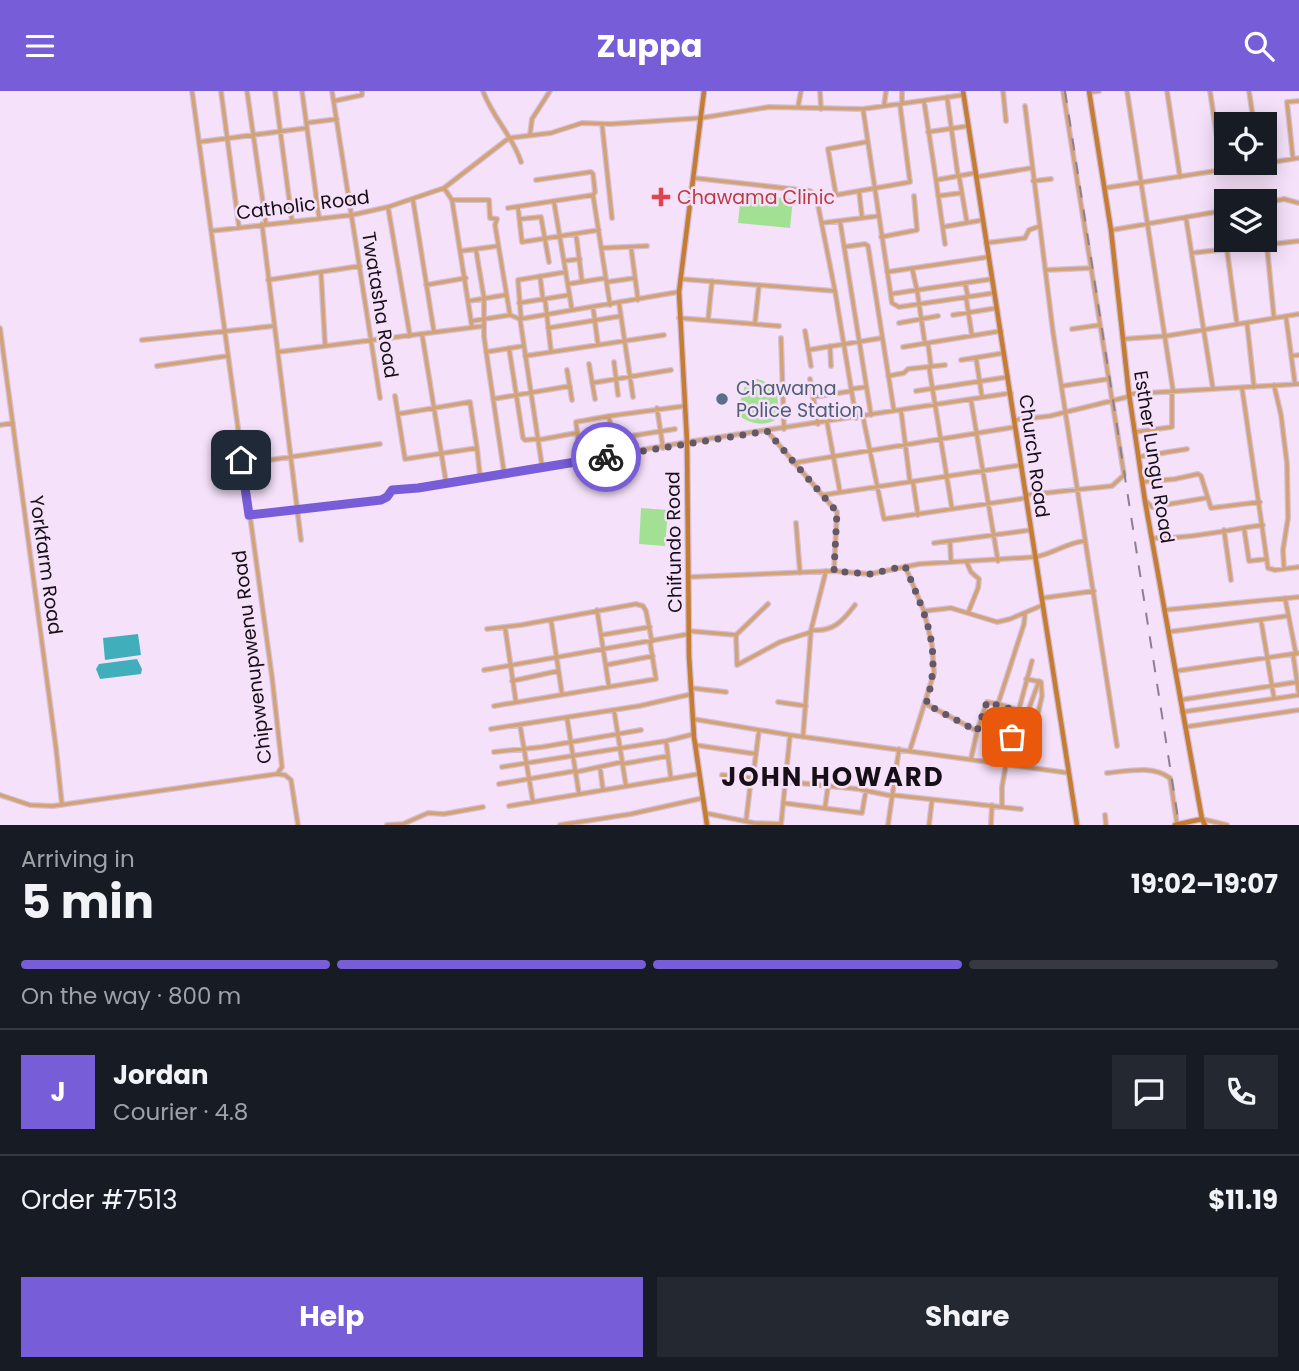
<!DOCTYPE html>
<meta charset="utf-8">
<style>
body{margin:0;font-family:Poppins,sans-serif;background:#242831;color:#f1f3f6;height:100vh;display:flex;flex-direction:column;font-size:26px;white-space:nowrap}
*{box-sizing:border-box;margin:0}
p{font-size:23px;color:#9ea1a6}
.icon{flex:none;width:38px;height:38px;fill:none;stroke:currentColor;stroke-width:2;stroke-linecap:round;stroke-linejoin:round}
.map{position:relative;height:734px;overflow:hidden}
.details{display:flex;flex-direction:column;background:#171b24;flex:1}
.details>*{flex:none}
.fabs{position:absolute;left:1214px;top:21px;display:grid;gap:14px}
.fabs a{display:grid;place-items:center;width:63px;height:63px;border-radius:0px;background:#171b24;box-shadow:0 4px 18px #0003;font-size:35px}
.pin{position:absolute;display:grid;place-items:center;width:60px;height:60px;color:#fff;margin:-30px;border-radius:14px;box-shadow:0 4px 10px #0006}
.courier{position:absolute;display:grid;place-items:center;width:70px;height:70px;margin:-35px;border:5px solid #775dd8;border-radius:50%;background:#fff;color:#222;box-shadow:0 2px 9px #0007}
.headline em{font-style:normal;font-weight:700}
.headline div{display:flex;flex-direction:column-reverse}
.headline{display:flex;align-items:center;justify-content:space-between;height:119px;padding:0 21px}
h1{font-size:46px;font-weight:700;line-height:52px}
.bar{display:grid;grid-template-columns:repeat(4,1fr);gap:10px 7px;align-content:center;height:84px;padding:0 21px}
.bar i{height:9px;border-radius:5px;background:#363941}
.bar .selected{background:#775dd8}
.bar p{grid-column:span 4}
.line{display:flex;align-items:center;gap:18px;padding:0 21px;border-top:2px solid #363941}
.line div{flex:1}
.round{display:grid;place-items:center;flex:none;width:74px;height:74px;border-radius:0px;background:#242831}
.cta{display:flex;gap:14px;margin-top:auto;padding:14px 21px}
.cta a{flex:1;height:80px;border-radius:0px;background:#775dd8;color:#fff;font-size:28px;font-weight:700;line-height:80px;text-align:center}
.cta a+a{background:#242831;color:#f1f3f6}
header{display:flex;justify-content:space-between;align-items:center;height:91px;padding:0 21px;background:#775dd8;color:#fff;font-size:32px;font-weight:700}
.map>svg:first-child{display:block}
.green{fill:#a2e194}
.water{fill:#41aebc}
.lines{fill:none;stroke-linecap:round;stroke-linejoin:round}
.street-casing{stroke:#d2bfd6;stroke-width:6}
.secondary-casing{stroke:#d2bfd6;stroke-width:7}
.street{stroke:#d3a276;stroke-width:3.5}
.secondary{stroke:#c57c33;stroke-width:4.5}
.rail{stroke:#8d7e90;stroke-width:2;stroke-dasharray:12 12;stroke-linecap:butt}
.done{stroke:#645866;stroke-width:7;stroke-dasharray:0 12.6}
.route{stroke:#775dd8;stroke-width:9}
.health-dot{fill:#e0444e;stroke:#f6e1fa;stroke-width:2.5}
.service-dot{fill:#5c6f8a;stroke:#f6e1fa;stroke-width:2.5}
.labels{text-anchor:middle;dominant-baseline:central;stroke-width:5;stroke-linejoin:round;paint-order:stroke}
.health-label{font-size:19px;fill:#be3a42;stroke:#f6e1fa;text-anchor:start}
.street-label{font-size:19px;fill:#160f17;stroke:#f6e1fa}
.service-label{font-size:19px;fill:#4e5e75;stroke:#f6e1fa;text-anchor:start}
.district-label{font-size:26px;font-weight:bold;letter-spacing:2px;fill:#160f17;stroke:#f6e1fa}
</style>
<header><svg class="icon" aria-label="menu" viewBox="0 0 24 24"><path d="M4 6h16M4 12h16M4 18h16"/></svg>Zuppa<svg class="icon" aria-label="search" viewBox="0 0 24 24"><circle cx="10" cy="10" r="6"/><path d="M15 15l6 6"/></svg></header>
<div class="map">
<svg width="1299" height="734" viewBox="0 0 1299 734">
<rect width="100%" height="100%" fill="#f6e1fa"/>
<path class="green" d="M741,103L793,108L790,137L738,132Z
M753,287C776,291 783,308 775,329C760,337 750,331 736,324L745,295Z
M641,417L668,419L665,455L639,453Z"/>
<path class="water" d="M138,543L141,564L105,569L103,547Z
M137,568L142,578L141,583L100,588L96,578L99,573Z"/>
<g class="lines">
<defs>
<path id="street" d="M221,0L239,136
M247,0L266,133
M275,0L292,130
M302,0L319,126
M332,0L380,307
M483,0C492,26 513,45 521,71
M820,0L821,18
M902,0V13
M1003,0L1006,30
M1127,0L1173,299
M1167,0L1180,86
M1210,0L1222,80
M1249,0L1254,33
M1090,1L1099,0
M947,6L958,85
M334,10L362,4V0
M924,10L936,89L975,82
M884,15L886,0
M1025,15L1053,241L1117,655
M798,16L801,0
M863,18L892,212L899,216L994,202
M306,32L337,28
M602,33L612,127
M928,41L968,35
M530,44L532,28L550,0
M199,51L307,37
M866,51L828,58L836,104L910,91L900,14
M1293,68L1287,11L1299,10
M959,85L967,132
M976,86L1031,77
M694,87L810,100L816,104L835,200L856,327
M936,89L945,153
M1033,90L1051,88
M444,97L452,109L472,236
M1105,97L1299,67
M859,100L862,126
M593,104L610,214
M938,105L961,102
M413,109L434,241
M452,109H489L490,127L497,128L495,134L510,224
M554,111L572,219
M1265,112L1284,108L1299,112
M388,116L410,245
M518,116L522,151L599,139
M508,117L593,104L595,101L593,83L591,81L536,89
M1186,127L1213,298
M520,128L541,126L549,171
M840,130L871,324
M822,132L878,125
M262,133L301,449
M1265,135L1274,227
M943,136L983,129
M1112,139L1227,119
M211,140L352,124L388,116L444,97L509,47L551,42L582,32L611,33L701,27L769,16L863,18L963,4
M576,143L582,190
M881,146L917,139L914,105
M986,152L1025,147L1029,139L1040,135
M631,156L638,209
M844,156L865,153L868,155L894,320
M602,157L647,155
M476,159L484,207V246L504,381
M1227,159L1237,233
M461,160L498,155
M1192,162L1299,150
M564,170L580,168
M1046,179L1091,177
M887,181L988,166
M321,182L325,253
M540,185L543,209
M681,188L835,200
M268,189L360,175
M607,191L635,187
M965,192L968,206
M568,193L606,187
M426,194L466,187
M891,203L917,199L912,177
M966,206L972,245
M545,208L551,260
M469,210L505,204
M519,212L569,204
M619,212L633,306
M593,216L598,254
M953,224L997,217
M1286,226L1295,293
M521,227L518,189L566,181
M679,227L779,235
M708,229L712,190
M472,230L510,224L520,228
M755,232L759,194
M899,232L938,225
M1247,232L1254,296
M0,237L56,657L62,714
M548,237L621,225
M1072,238L1100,234
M805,240L811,275
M422,243L446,391
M781,247L784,338
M1123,248L1166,245L1299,223
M142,249L274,235
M928,252L931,276
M925,253L917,199L992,188
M830,255L831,275
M903,256L1001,240
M509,257L523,347L525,349L537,348
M808,259L882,247
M278,261L484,235
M486,261L523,255
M525,265L664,244
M1292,265L1299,264
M976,267L982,306
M961,269L1004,262
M614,271L618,304
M589,273L595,308
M157,275L227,265
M929,276L952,418
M567,279L572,309
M888,285L904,282L908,278L945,274
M810,288L818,333
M592,292L671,279
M1274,294L1281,324L1287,373L1288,427L1283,459L1284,477
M1062,295L1108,288
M1242,297L1268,477L1275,479L1299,476
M851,298L866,296
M916,300L1008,286
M395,305L405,368L477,357L470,311L398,323
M813,306L852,300
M493,308L570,295
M971,309L998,470
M657,317L663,357
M901,319L910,391
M863,326L884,428L1026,407
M1014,329L1050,325L1127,306L1129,303L1299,293
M827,331L840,401
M0,334L13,332
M767,340L837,421L834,479
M1135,341L1172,336V299
M612,348L675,338
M538,349L576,342
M477,357L480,385
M615,364L609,325L685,315
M1138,366L1187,358
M580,369L576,331L609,325
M793,372L1015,336
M242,373L380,353
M542,375L520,228L678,201
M913,391L918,424
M1142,391L1175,388L1198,383L1201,385L1211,417L1260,411
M823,404L1021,374
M1026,404L1112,395L1124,384L1063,0
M1146,410L1152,416L1206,407
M249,424L381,409L387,406L392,399L418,397L687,351L1011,302
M796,432L800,482
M1244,437L1249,470L1267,468
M1224,439L1231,489
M1152,447C1191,448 1225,439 1263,434
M950,450L951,471
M934,452L1031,439
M967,472L971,481L979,488L978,497L968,522
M905,475L924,520L951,517L997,531L1010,528L1043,514
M689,486L834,480L870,483L919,473L1035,466C1053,463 1066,452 1084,450
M1043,507L1094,500
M1285,507L1296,563
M597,519L609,596
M1164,519L1299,506
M551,529L562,603
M1261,529L1274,607
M505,536L516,611
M487,538L521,534L636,513L643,515L646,520L652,551
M811,539C833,541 842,531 855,514
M689,540L736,544L768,513
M1168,541L1287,525
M601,544L650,536
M736,544L737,574L780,551L811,541
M606,574L653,565
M484,579L689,543
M1176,580L1299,562
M512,590L558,580
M691,597L726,601
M1180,609L1297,591
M778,611L806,615
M926,613L977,640L971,668
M999,613L1037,625
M494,615L656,588L650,551
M614,619L626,695
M1182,621L1299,604L1293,563
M1027,623L1039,590
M567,627L579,703
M693,628L790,644L1069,682
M520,634L533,711
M1185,636L1299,619
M491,638L639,615L692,603
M977,640L987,611L998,613L1024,533L1025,522
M1022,644L1028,623
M803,646L811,539L826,480
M666,650L671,688
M695,654L756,663
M1009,655L1032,570
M910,659L934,582L932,554L924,520
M494,661L542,656L641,639
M622,673L668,665
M502,676L666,650L694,643
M600,676L603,699
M1026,676L1042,605L1041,591L1026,588
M576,681L622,671
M1107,682C1127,680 1153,674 1170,687L1177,733
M277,683L285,684L291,689L298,734
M722,684L858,698L892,705
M753,686L759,639
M499,693L575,680
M0,704L30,714L53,715L277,683L282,676L272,586L192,0
M892,704L1021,718
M783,712L862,722L866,699
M509,715L699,683
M1002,715V696L1006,673
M825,717L828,695
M705,722L754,732L781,733
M1105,724L1106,734
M1202,728L1227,734
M746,730L751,688
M387,734L403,733L428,722L444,723L483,716
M560,734L631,723L703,707
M781,734L790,644
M888,734L899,658
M929,734L932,709
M991,734L992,714"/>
<path id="secondary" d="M704,0L679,201L687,351L689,565L694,646L707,734
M963,0L1077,734
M1089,0L1111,139L1129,303L1145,410L1202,728L1205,734
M1175,734L1202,728"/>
</defs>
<use href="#street" class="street-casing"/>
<use href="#secondary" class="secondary-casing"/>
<use href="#street" class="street"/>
<use href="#secondary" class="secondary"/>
<path class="rail" d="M1065,0L1179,734"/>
</g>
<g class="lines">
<path class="done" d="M606,366L767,340L837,421L834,480L870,483L905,475C926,526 943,558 926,613L977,640L987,611L1017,620L1012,646"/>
<path class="route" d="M241,369L249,424L381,409L387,406L392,399L418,397L606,366"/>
</g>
<path class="health-dot" d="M657.5 95.5h7v7h7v7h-7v7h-7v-7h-7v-7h7z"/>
<circle class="service-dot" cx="722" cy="308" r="7"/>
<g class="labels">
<g class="health-label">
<text x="677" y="106">Chawama Clinic</text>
</g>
<g class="street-label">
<text transform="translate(303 114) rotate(-7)">Catholic Road</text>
<text transform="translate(380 214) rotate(81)">Twatasha Road</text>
<text transform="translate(1034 365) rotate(82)">Church Road</text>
<text transform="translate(1154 366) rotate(81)">Esther Lungu Road</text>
<text transform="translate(674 451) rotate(-91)">Chifundo Road</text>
<text transform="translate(46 474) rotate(82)">Yorkfarm Road</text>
<text transform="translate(252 566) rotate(-97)">Chipwenupwenu Road</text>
</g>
<g class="service-label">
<text x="736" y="297">Chawama<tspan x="736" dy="22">Police Station</tspan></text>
</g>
<g class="district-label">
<text x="833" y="686">JOHN HOWARD</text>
</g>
</g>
</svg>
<div class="fabs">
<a><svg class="icon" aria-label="locate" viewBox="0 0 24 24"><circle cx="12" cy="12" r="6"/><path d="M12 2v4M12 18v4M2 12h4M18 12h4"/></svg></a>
<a><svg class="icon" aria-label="layers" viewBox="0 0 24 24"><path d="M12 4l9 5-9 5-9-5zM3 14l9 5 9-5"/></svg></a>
</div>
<div class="pin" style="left:1012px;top:646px;background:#ea580c"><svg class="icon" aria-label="bag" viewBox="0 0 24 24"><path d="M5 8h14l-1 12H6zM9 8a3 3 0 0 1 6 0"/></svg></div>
<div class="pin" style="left:241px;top:369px;background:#1f2937"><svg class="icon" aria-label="home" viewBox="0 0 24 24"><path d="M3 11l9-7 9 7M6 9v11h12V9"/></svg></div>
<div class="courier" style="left:606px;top:366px"><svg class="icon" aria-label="bike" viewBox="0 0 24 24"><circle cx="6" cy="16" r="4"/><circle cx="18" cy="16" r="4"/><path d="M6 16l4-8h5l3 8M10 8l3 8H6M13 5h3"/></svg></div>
</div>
<section class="details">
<div class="headline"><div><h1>5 min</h1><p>Arriving in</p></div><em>19:02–19:07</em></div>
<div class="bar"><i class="selected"></i><i class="selected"></i><i class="selected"></i><i></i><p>On the way · 800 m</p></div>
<div class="line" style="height:126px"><b class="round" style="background:#775dd8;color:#fff">J</b><div><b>Jordan</b><p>Courier · 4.8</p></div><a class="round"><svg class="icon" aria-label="chat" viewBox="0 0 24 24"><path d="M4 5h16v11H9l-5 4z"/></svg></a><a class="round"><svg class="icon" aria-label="phone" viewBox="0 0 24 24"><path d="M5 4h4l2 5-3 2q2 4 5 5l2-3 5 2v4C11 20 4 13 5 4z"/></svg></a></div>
<div class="line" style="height:91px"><div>Order #7513</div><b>$11.19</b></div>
<div class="cta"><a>Help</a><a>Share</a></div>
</section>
